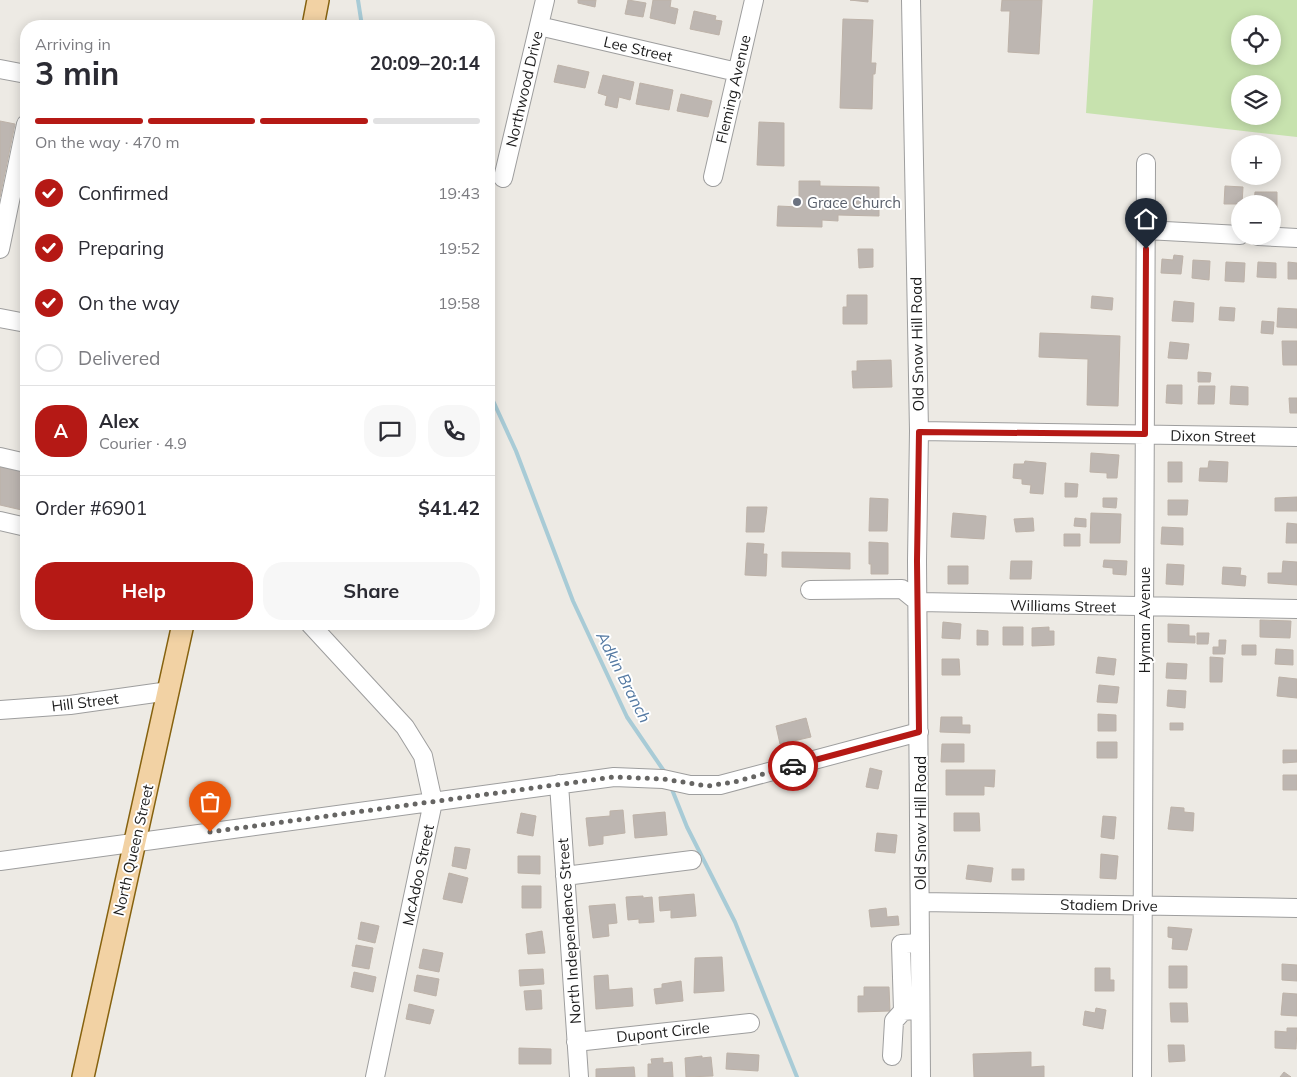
<!DOCTYPE html>
<meta charset="utf-8">
<style>
body{margin:0;font-family:Mulish,sans-serif;background:#f7f7f7;color:#2b2b33;height:100vh;display:flex;flex-direction:column;font-size:19px;white-space:nowrap}
*{box-sizing:border-box;margin:0}
p{font-size:16px;color:#7c7c81}
.icon{flex:none;width:28px;height:28px;fill:none;stroke:currentColor;stroke-width:2;stroke-linecap:round;stroke-linejoin:round}
.map{position:relative;flex:1;overflow:hidden}
.details{position:absolute;left:20px;top:20px;width:475px;height:610px;display:flex;flex-direction:column;background:#fff;border-radius:20px;box-shadow:0 2px 12px #0003}
.details>*{flex:none}
.controls{position:absolute;left:1231px;top:15px;display:grid;gap:10px}
.controls a{display:grid;place-items:center;width:50px;height:50px;border-radius:50%;background:#fff;box-shadow:0 2px 12px #0003;font-size:25px}
.pin{position:absolute;display:grid;place-items:center;width:42px;height:42px;color:#fff;margin:-51px -21px;border-radius:50% 50% 50% 0;rotate:-45deg;box-shadow:0 0 5px #0007}
.pin .icon{rotate:45deg}
.courier{position:absolute;display:grid;place-items:center;width:50px;height:50px;margin:-25px;border:4px solid #b51915;border-radius:50%;background:#fff;color:#222;box-shadow:0 1px 6px #0007}
.overview em{font-style:normal;font-weight:700}
.overview div{display:flex;flex-direction:column-reverse}
.overview{display:flex;align-items:center;justify-content:space-between;height:85px;padding:0 15px}
h1{font-size:32px;font-weight:700;line-height:38px}
.bar{display:grid;grid-template-columns:repeat(4,1fr);gap:8px 5px;align-content:center;height:60px;padding:0 15px}
.bar i{height:6px;border-radius:4px;background:#e1e1e2}
.bar .current{background:#b51915}
.bar p{grid-column:span 4}
.line{display:flex;align-items:center;gap:12px;padding:0 15px;border-top:1px solid #e1e1e2}
.line div{flex:1}
.round{display:grid;place-items:center;flex:none;width:52px;height:52px;border-radius:20px;background:#f7f7f7}
ol{padding:0 15px;list-style:none}
li{display:flex;align-items:center;gap:15px;height:55px}
li p{margin-inline-start:auto}
li .icon{padding:5px;border-radius:50%;background:#b51915;color:#fff;stroke-width:4}
li:last-child{color:#7c7c81}
li i{width:28px;height:28px;border:2px solid #e1e1e2;border-radius:50%}
.cta{display:flex;gap:10px;margin-top:auto;padding:10px 15px}
.cta a{flex:1;height:58px;border-radius:20px;background:#b51915;color:#fff;font-size:20px;font-weight:700;line-height:58px;text-align:center}
.cta a+a{background:#f7f7f7;color:#2b2b33}
.map>svg:first-child{display:block}
.grass{fill:#c7e2ae;fill-rule:evenodd}
.lines{fill:none;stroke-linecap:round;stroke-linejoin:round}
.stream{stroke:#a8cbd6;stroke-width:4}
.building{fill:#bdb6b1;stroke:#bdb2a8}
.minor-casing{stroke:#9e9e9e;stroke-width:20}
.major-casing{stroke:#86620f;stroke-width:24}
.minor{stroke:#fff;stroke-width:18}
.major{stroke:#f2d2a4;stroke-width:21}
.done{stroke:#666563;stroke-width:5;stroke-dasharray:0 9}
.route{stroke:#b51915;stroke-width:6}
.worship-dot{fill:#6b7280;stroke:#fff;stroke-width:2}
.labels{text-anchor:middle;dominant-baseline:central;stroke-width:4;stroke-linejoin:round;paint-order:stroke}
.street-label{font-size:15px;fill:#1d1d1d;stroke:#fff}
.worship-label{font-size:15px;fill:#5b616d;stroke:#fff;text-anchor:start}
.water-label{font-size:16px;font-style:italic;fill:#5479a2;stroke:#fff}
</style>
<div class="map">
<svg width="1297" height="1077" viewBox="0 0 1297 1077">
<rect width="100%" height="100%" fill="#edeae4"/>
<path class="grass" d="M1093,0H1297V137L1086,113ZM1240,24H1272V56H1240ZM1240,84H1272V116H1240Z"/>
<g class="lines">
<path class="stream" d="M358,0L362,26
M489,392L516,451L573,601L627,717L666,774
M671,787L687,827L735,922L797,1077"/>
</g>
<path class="building" d="M578,0H596L595,7L578,3Z
M628,0L646,3L643,17L625,14Z
M653,0H671L670,7L678,9L675,24L650,18Z
M850,0H868V2Z
M1002,0H1042L1039,54L1008,52L1010,11H1001Z
M694,11L716,16L715,20L722,21L719,35L690,29Z
M843,19L873,20L871,63H876L875,74H873L872,109L840,108Z
M558,65L589,72L585,88L554,82Z
M603,75L634,82L630,100L619,97L617,108L605,105L607,96L598,93Z
M640,83L673,90L669,110L636,104Z
M681,94L712,101L708,117L677,111Z
M0,121L15,124L0,197Z
M759,122L784,123V166L757,165Z
M799,181H820V186L879,187V216L838,215V221L822,220V227L777,226L778,206L799,207Z
M1225,186L1243,187L1242,204H1224Z
M1255,192H1277V209H1272V204H1254Z
M858,249H873V267L859,268Z
M1174,255L1183,256L1181,274L1161,273L1162,259L1173,260Z
M1193,260L1210,261L1209,280L1192,278Z
M1226,262L1245,263L1244,282L1225,281Z
M1258,262L1276,263V278L1257,277Z
M1288,262L1297,263V279H1288Z
M847,295H867V324H843V307H847Z
M1092,296L1113,298L1112,310L1091,308Z
M1174,301L1194,303L1193,322L1172,321Z
M1220,307L1235,308L1234,321L1219,320Z
M1278,308L1297,309V328L1277,327Z
M1262,321L1274,322L1273,334L1261,333Z
M1040,333L1120,336L1118,406L1087,405L1088,359L1039,357Z
M1282,341H1297V365H1283Z
M1170,342L1189,344L1187,359L1168,358Z
M891,360L892,387L853,388L852,371H857V361Z
M1198,372L1211,373L1210,382H1198Z
M1167,385H1182V404L1166,403Z
M1199,386H1215L1214,404H1198Z
M1231,386L1248,387V405L1230,404Z
M1289,398H1297V413H1290Z
M1091,453L1119,455L1117,478H1107V473L1090,472Z
M1025,461L1046,463L1043,494L1030,493L1031,485L1022,484V479L1013,478L1014,464H1024Z
M1209,461L1228,462L1227,482L1199,481L1200,468H1208Z
M1168,462H1182V482H1168Z
M0,467L26,472V511L0,505Z
M1065,483L1078,484L1077,497H1065Z
M1297,497V511H1275V498Z
M870,498L888,499L887,531H869Z
M1103,498H1117L1116,508L1103,507Z
M1168,500H1188L1187,515H1168Z
M747,507H767L764,532H746Z
M953,513L986,516L984,539L951,537Z
M1091,513L1121,514L1120,543H1090Z
M1033,518L1034,531L1016,532L1014,519Z
M1075,518L1086,519V527L1074,526Z
M1287,523L1297,524V543H1286Z
M1162,527L1183,528V545L1161,544Z
M1064,534H1080V546H1064Z
M869,542L888,543V574H871V564H869Z
M747,543L764,544L763,554H767L766,576L745,575Z
M782,552L850,553V569L782,567Z
M1104,560L1127,561L1126,575L1113,574V568L1103,567Z
M1011,561H1032L1031,579H1010Z
M1283,561L1297,562V585L1268,583V573H1282Z
M1167,564L1184,565L1183,585L1166,584Z
M948,566H968V584H948Z
M1223,567L1241,568L1240,575L1246,576L1245,586L1222,584Z
M1260,620L1291,621L1290,638L1260,637Z
M943,622L961,624L960,639L942,638Z
M1168,624L1189,625V636H1195V643L1168,642Z
M1003,627H1023V645H1003Z
M1049,627V631H1054V645L1032,646V628Z
M977,630L988,631V645H977Z
M1197,633H1209L1208,644H1197Z
M1219,640H1226L1225,654H1213V647H1219Z
M1242,645H1256V655H1242Z
M1276,649L1293,650V665L1275,664Z
M1098,657L1116,659L1114,675L1096,673Z
M1210,657L1223,658L1222,682H1210Z
M942,659H959L960,675H942Z
M1167,663L1187,664L1186,679L1166,678Z
M1279,677L1297,679V698L1277,696Z
M1099,685L1119,687L1117,703L1097,702Z
M1168,690L1186,691L1185,708L1167,706Z
M1098,714L1116,715V731H1098Z
M941,717H962V725H970V733L940,732Z
M806,718L811,737L780,744L776,726Z
M1170,723H1183V730H1170Z
M1097,742H1117V758H1097Z
M942,744H964V762H941Z
M1283,750H1297V762L1283,763Z
M870,768L882,771L878,789L866,787Z
M946,770H995L994,787L984,786V795H946Z
M1283,775H1297V790H1283Z
M1171,807L1184,808V812L1194,813L1193,831L1168,829Z
M623,810L625,833L603,836V844L589,846L586,818L610,816V811Z
M665,812L667,835L635,838L633,815Z
M521,813L536,816L533,836L517,833Z
M954,813H979L980,831H954Z
M1103,816L1116,817L1114,839L1101,837Z
M877,833L897,835L895,853L875,851Z
M455,847L470,849L466,869L452,866Z
M1101,854L1118,856L1116,879L1100,878Z
M518,856H540V874L518,873Z
M968,865L993,868L991,882L966,879Z
M1012,869H1024V880H1012Z
M449,873L468,878L462,903L443,899Z
M522,886H541V908H522Z
M694,894L696,916L671,918V910L660,911L659,897Z
M643,896V898L652,897L654,922L639,923V919L628,920L626,897Z
M615,904L617,923L608,924L609,936L593,938L589,906Z
M886,908L887,917L898,916L899,925L871,927L869,910Z
M361,922L379,926L375,943L358,939Z
M1168,927L1192,929L1187,950L1172,949L1173,938L1168,937Z
M542,931L545,953L528,954L526,934Z
M356,945L373,948L369,969L352,966Z
M423,949L443,953L439,972L419,968Z
M722,957L724,991L694,993L695,958Z
M1282,964L1297,965V981L1282,980Z
M1169,966H1187V988H1169Z
M1095,968H1110V980H1114V991H1095Z
M543,969L544,984L520,986L519,970Z
M354,972L376,977L373,992L351,987Z
M417,975L439,979L436,996L414,991Z
M608,975L609,990L632,988L633,1006L596,1009L594,976Z
M681,981L683,1001L656,1004L654,989L662,988V984Z
M864,987H889L890,1011L858,1012V996H864Z
M541,990L542,1009L526,1010L524,991Z
M1283,993L1297,994V1016L1281,1015Z
M1170,1003H1187L1188,1022H1171Z
M409,1004L434,1010L430,1024L406,1019Z
M1096,1008L1106,1010L1103,1029L1083,1025L1085,1011L1095,1013Z
M1287,1028H1297L1296,1049L1275,1048V1031L1287,1032Z
M1168,1045H1184L1185,1061L1169,1062Z
M519,1048L551,1049V1064H519Z
M1031,1052V1067L1044,1066V1077H974L973,1054Z
M727,1053L759,1055L758,1071L726,1069Z
M702,1056V1058L711,1057L713,1076L686,1077L685,1058Z
M663,1058V1063L672,1062L673,1077H648V1064H652L651,1059Z
M634,1067L635,1077H596V1069Z
M1284,1072L1291,1077H1280Z"/>
<g class="lines">
<defs>
<path id="minor" d="M911,0L919,431L917,561L921,1077
M539,26L737,72
M0,69L26,74
M713,177L754,0
M503,178L545,0
M1146,230L1240,235
M1258,236L1297,238
M0,249L26,124
M0,318L26,323
M919,431L1297,437
M0,457L26,463
M0,521L26,527
M810,590L902,589L918,602L1297,609
M310,624L405,727L423,756L433,802L375,1077
M0,710L70,705L169,691
M559,784L579,1077
M0,861L614,777L663,779L690,785H720L919,732
M565,876L692,860
M920,902L1297,908
M903,1011L901,944L920,943
M576,1042L750,1023
M892,1056L894,1021L903,1011L914,1010
M1142,1077L1146,163"/>
<path id="major" d="M313,26L318,0
M83,1077L183,624"/>
</defs>
<use href="#minor" class="minor-casing"/>
<use href="#major" class="major-casing"/>
<use href="#minor" class="minor"/>
<use href="#major" class="major"/>
</g>
<g class="lines">
<path class="done" d="M210,832L614,777L663,779L708,786L734,782L793,766"/>
<path class="route" d="M793,766L919,732L917,561L919,432L1145,434L1146,249"/>
</g>
<circle class="worship-dot" cx="797" cy="202" r="5"/>
<g class="labels">
<g class="street-label">
<text transform="translate(638 49) rotate(13)">Lee Street</text>
<text transform="translate(524 89) rotate(-77)">Northwood Drive</text>
<text transform="translate(733 89) rotate(-77)">Fleming Avenue</text>
<text transform="translate(917 344) rotate(-91)">Old Snow Hill Road</text>
<text transform="translate(1213 436) rotate(1)">Dixon Street</text>
<text transform="translate(1063 606) rotate(1)">Williams Street</text>
<text transform="translate(1144 620) rotate(-90)">Hyman Avenue</text>
<text transform="translate(85 702) rotate(-7)">Hill Street</text>
<text transform="translate(920 823) rotate(-90)">Old Snow Hill Road</text>
<text transform="translate(133 850) rotate(-77)">North Queen Street</text>
<text transform="translate(418 875) rotate(-78)">McAdoo Street</text>
<text transform="translate(1109 905) rotate(1)">Stadiem Drive</text>
<text transform="translate(569 931) rotate(-94)">North Independence Street</text>
<text transform="translate(663 1032) rotate(-6)">Dupont Circle</text>
</g>
<g class="worship-label">
<text x="807" y="202">Grace Church</text>
</g>
<g class="water-label">
<text transform="translate(624 677) rotate(63)">Adkin Branch</text>
</g>
</g>
</svg>
<div class="controls">
<a><svg class="icon" aria-label="locate" viewBox="0 0 24 24"><circle cx="12" cy="12" r="6"/><path d="M12 2v4M12 18v4M2 12h4M18 12h4"/></svg></a>
<a><svg class="icon" aria-label="layers" viewBox="0 0 24 24"><path d="M12 4l9 5-9 5-9-5zM3 14l9 5 9-5"/></svg></a>
<a>+</a>
<a>−</a>
</div>
<div class="pin" style="left:210px;top:832px;background:#ea580c"><svg class="icon" aria-label="bag" viewBox="0 0 24 24"><path d="M5 8h14l-1 12H6zM9 8a3 3 0 0 1 6 0"/></svg></div>
<div class="pin" style="left:1146px;top:249px;background:#1f2937"><svg class="icon" aria-label="home" viewBox="0 0 24 24"><path d="M3 11l9-7 9 7M6 9v11h12V9"/></svg></div>
<div class="courier" style="left:793px;top:766px"><svg class="icon" aria-label="car" viewBox="0 0 24 24"><path d="M5 17H2v-5l4-1 3-4h7l3 4 3 1v5h-3M9 17h6M6 11h13"/><circle cx="7" cy="17" r="2"/><circle cx="17" cy="17" r="2"/></svg></div>
<section class="details">
<div class="overview"><div><h1>3 min</h1><p>Arriving in</p></div><em>20:09–20:14</em></div>
<div class="bar"><i class="current"></i><i class="current"></i><i class="current"></i><i></i><p>On the way · 470 m</p></div>
<ol>
<li><svg class="icon" aria-label="check" viewBox="0 0 24 24"><path d="M5 12l5 5 9-10"/></svg>Confirmed<p>19:43</p></li>
<li><svg class="icon" aria-label="check" viewBox="0 0 24 24"><path d="M5 12l5 5 9-10"/></svg>Preparing<p>19:52</p></li>
<li><svg class="icon" aria-label="check" viewBox="0 0 24 24"><path d="M5 12l5 5 9-10"/></svg>On the way<p>19:58</p></li>
<li><i></i>Delivered</li>
</ol>
<div class="line" style="height:90px"><b class="round" style="background:#b51915;color:#fff">A</b><div><b>Alex</b><p>Courier · 4.9</p></div><a class="round"><svg class="icon" aria-label="chat" viewBox="0 0 24 24"><path d="M4 5h16v11H9l-5 4z"/></svg></a><a class="round"><svg class="icon" aria-label="phone" viewBox="0 0 24 24"><path d="M5 4h4l2 5-3 2q2 4 5 5l2-3 5 2v4C11 20 4 13 5 4z"/></svg></a></div>
<div class="line" style="height:65px"><div>Order #6901</div><b>$41.42</b></div>
<div class="cta"><a>Help</a><a>Share</a></div>
</section>
</div>
